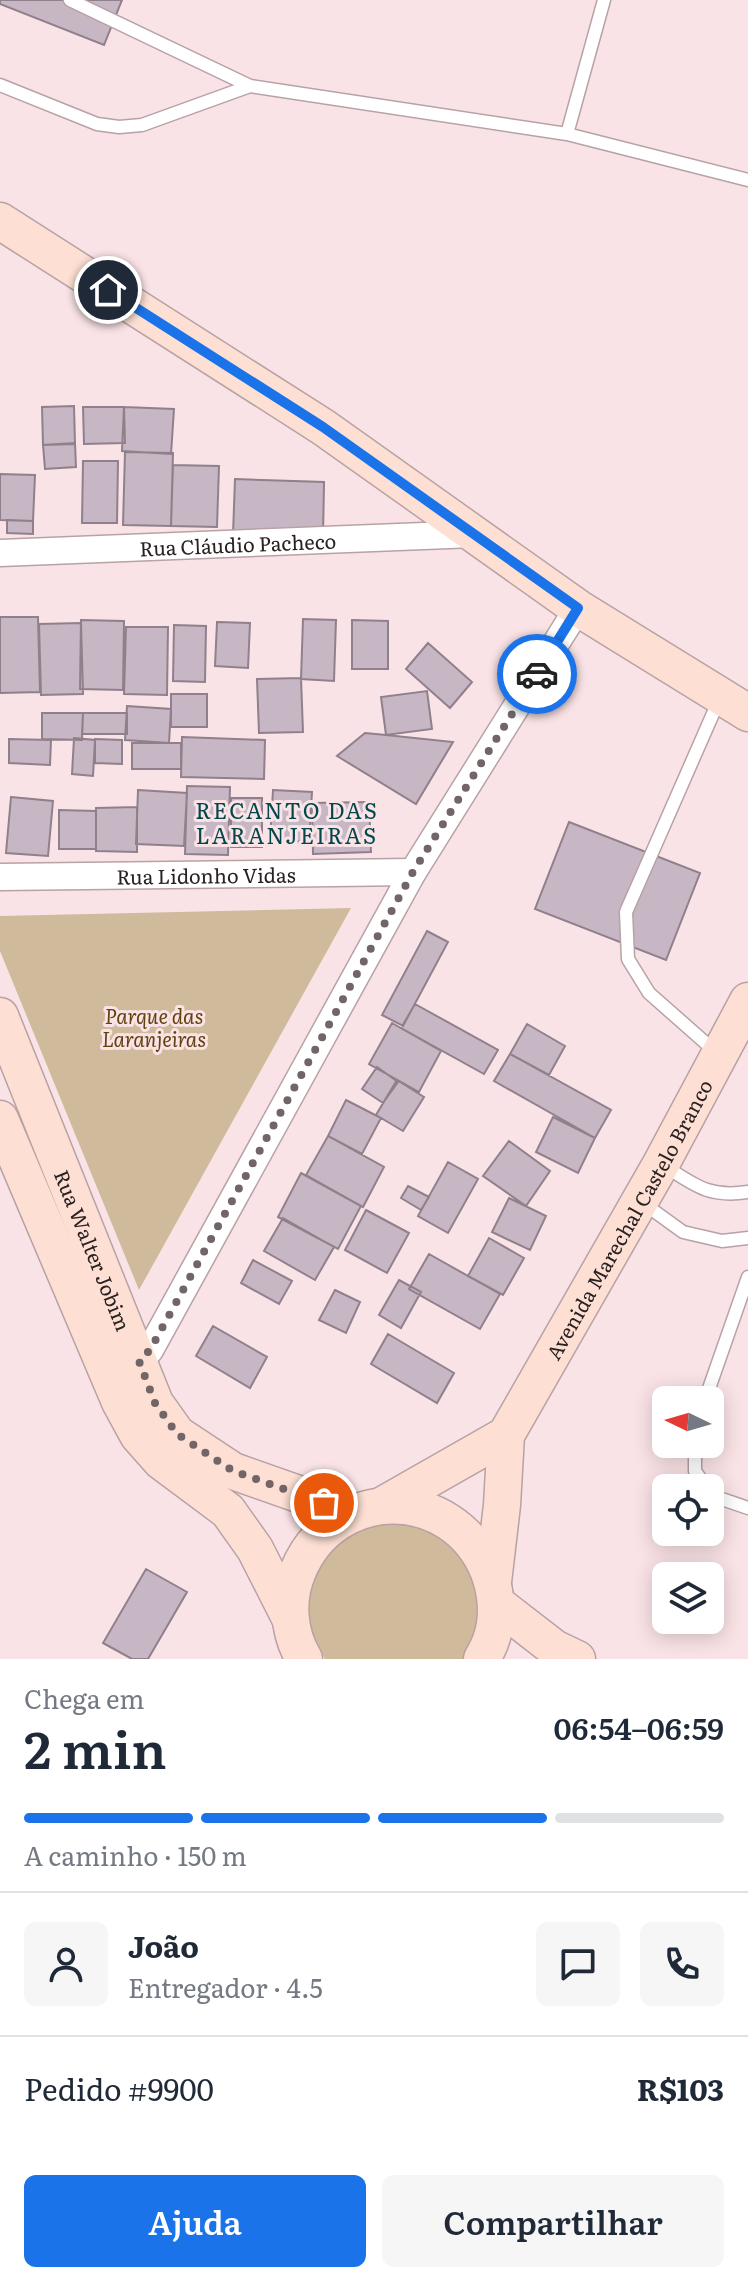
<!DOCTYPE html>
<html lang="pt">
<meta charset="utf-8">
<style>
body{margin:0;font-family:Literata,serif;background:#f6f6f7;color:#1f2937;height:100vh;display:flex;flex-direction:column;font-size:30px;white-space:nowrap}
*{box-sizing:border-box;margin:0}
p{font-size:26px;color:#747a83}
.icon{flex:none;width:44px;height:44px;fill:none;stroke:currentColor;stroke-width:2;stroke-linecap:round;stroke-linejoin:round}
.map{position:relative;height:1659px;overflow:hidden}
.details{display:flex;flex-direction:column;background:#fff;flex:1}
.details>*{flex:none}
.needle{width:52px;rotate:275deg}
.tools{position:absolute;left:652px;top:1386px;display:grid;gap:16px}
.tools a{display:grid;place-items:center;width:72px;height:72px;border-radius:12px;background:#fff;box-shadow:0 4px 20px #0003;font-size:40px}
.pin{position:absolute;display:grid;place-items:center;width:68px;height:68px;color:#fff;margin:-34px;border:4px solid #fff;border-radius:50%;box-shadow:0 2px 8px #0007}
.courier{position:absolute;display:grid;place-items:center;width:80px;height:80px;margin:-40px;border:6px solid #1a73e8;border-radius:50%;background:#fff;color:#222;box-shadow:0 2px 10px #0007}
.overview em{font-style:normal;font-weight:600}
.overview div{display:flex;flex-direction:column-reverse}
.overview{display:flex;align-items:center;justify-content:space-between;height:136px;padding:0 24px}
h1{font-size:52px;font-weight:600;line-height:60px}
.bar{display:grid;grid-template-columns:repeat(4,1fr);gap:12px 8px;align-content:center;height:96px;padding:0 24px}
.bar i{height:10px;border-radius:6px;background:#e0e1e3}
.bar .active{background:#1a73e8}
.bar p{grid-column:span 4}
.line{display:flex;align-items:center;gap:20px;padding:0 24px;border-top:2px solid #e0e1e3}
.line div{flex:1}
.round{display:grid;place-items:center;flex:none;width:84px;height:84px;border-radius:12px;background:#f6f6f7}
.primary-button{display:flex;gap:16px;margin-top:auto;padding:16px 24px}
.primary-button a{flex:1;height:92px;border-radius:12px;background:#1a73e8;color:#fff;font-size:32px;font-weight:600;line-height:92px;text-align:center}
.primary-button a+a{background:#f6f6f7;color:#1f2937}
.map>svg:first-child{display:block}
.green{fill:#d0ba9c}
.building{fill:#c7b6c3;stroke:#8f808c;stroke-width:2}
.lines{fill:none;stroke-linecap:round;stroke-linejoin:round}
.lane-casing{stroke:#b7a2a5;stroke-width:15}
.street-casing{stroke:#b7a2a5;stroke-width:29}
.secondary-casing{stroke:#b7a2a5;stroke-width:39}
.lane{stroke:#fff;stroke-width:12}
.street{stroke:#fff;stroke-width:26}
.secondary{stroke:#fddfd3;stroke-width:36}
.done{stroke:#726567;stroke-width:8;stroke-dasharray:0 14.4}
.route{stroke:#1a73e8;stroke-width:10}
.labels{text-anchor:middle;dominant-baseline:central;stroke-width:6;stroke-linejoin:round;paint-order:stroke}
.street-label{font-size:20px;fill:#292122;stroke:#fae3e6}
.park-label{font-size:20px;font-style:italic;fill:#61420d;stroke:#fae3e6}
.neighbourhood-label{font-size:22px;letter-spacing:2px;fill:#04474a;stroke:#fae3e6}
</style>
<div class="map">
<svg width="748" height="1659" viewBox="0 0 748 1659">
<rect width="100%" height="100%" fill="#fae3e6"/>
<path class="green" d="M351,908L139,1290L0,951V916Z
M369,1522L425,1524L468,1560L481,1612L475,1637L463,1659H325C321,1652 315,1645 312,1637C298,1602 313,1560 342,1536C349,1530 360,1526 369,1522Z"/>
<path class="building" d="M0,0H122L104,45L0,4Z
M74,406L75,444L43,445L42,407Z
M83,407H124L125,443L84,444Z
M124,407L174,409L171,454L122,451Z
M75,443L76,467L45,469L43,445Z
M125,452L173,453L171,526L123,525Z
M83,461H118L117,523H82Z
M173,465L219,466L217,527L171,526Z
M0,474L35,475L33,521L0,520Z
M235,479L324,482L323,537L233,534Z
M7,520L33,521V534L7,533Z
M0,617H38L40,692L0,693Z
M303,619L336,620L334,681L301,679Z
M81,620L124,621L123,690L80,689Z
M352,620L388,621V669H352Z
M217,622L250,623L248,668L215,666Z
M81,623L83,694L41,695L39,624Z
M174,625L206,626L205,682L173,681Z
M126,627H168L167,695L124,694Z
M428,643L472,682L450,708L406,669Z
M301,678L303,732L259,733L257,679Z
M427,691L432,729L386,735L381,697Z
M171,694H207V727H171Z
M127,706L171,709L169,743L125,740Z
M42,713H83L82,740L42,739Z
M83,713H127V734H82Z
M365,733L386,735L453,742L416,804L337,756Z
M182,737L265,740L264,779L181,777Z
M74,738L95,740L93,776L72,774Z
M9,739L51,740L50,765L9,763Z
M95,739L122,740V764L95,763Z
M132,743H181V769H132Z
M187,786L230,787L228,855L185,854Z
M138,790L187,793L184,846L136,844Z
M273,790L312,792L309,842L270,840Z
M11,797L53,801L48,856L6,853Z
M231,798H262V847H231Z
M369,802L371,852L313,854L312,803Z
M137,807V852L96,851V808Z
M59,810L96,811V849H59Z
M569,822L700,873L666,960L535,909Z
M427,931L448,942L403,1026L382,1015Z
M415,1004L498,1050L484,1074L401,1028Z
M392,1023L441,1051L419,1092L369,1064Z
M527,1024L565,1046L549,1075L510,1054Z
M510,1054L611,1110L595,1138L494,1081Z
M377,1067L398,1082L383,1103L362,1089Z
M397,1080L424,1097L403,1131L376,1115Z
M346,1100L381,1118L362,1154L328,1136Z
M553,1117L595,1138L578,1173L536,1152Z
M328,1136L384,1167L363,1207L306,1175Z
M509,1141L550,1171L526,1206L483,1176Z
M448,1162L478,1179L448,1233L418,1216Z
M301,1173L361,1206L338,1249L278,1217Z
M408,1186L429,1197L421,1210L401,1198Z
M509,1198L546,1216L530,1250L492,1232Z
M366,1210L409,1233L387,1273L345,1250Z
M283,1218L334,1247L315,1280L264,1251Z
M489,1238L524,1258L503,1295L468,1276Z
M429,1254L500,1294L480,1329L409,1289Z
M253,1260L292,1281L279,1304L241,1283Z
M399,1280L421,1292L401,1328L379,1315Z
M335,1290L360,1302L346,1333L319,1320Z
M213,1326L267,1357L250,1388L196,1356Z
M388,1334L454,1373L437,1403L371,1364Z
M146,1569L187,1592L148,1659H132L103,1643Z"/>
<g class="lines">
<defs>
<path id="lane" d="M70,0L250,86
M0,85L97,124L119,127L142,125L250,86L567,134L604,0
M567,134L748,180
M717,1053L649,993L628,959L626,912L719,700
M663,1165C695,1185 708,1198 748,1192
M643,1203L683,1232L722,1241L748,1238
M705,1400L748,1277
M695,1444V1471L707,1488
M710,1492L713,1496L748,1508"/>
<g id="street">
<path id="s1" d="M0,553L474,534"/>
<path id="s2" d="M0,877L413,872"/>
<path d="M139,1361L150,1350L413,872L578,608"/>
</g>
<g id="secondary">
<path d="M0,221L323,427L578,608L748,713"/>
<path id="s3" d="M0,1016L155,1403L177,1434L233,1471L352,1513"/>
<path d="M0,1119L120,1402L138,1435L161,1461L228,1511L255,1549L289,1616"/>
<path d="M383,1505L506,1435"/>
<path id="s4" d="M493,1582L502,1505L506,1435L661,1164L748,1001"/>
<path d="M496,1603L554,1648L577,1659"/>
<path d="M304,1659C288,1632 286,1599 298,1571C334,1484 452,1484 488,1570C496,1590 499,1615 492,1637C490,1644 486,1652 482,1659"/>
</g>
</defs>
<use href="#lane" class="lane-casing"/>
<use href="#street" class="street-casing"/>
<use href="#secondary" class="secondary-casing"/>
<use href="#lane" class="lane"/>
<use href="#street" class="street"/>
<use href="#secondary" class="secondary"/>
</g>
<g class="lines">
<path class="done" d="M324,1503L233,1471L177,1434L155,1403L139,1361L150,1350L413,872L537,674"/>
<path class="route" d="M108,290L323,427L578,608L537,674"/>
</g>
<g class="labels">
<g class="street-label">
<text stroke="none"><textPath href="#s1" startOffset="238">Rua Cláudio Pacheco</textPath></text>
<text stroke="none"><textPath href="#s2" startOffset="206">Rua Lidonho Vidas</textPath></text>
<text stroke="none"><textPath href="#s4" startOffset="396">Avenida Marechal Castelo Branco</textPath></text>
<text stroke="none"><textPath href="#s3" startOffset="252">Rua Walter Jobim</textPath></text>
</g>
<g class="park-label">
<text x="154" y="1015">Parque das<tspan x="154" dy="23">Laranjeiras</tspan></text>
</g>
<g class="neighbourhood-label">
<text x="287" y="809">RECANTO DAS<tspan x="287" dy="25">LARANJEIRAS</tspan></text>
</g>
</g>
</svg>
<div class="tools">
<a><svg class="needle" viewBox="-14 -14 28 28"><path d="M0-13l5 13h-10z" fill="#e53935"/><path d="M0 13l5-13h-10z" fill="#747a83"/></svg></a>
<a><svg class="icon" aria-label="locate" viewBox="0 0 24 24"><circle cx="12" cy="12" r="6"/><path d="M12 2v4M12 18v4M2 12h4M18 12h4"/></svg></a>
<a><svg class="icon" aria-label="layers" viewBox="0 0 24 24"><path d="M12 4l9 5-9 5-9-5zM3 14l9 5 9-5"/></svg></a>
</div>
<div class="pin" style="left:324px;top:1503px;background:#ea580c"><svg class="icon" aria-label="bag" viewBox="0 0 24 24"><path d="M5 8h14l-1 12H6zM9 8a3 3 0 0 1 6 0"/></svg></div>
<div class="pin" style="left:108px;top:290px;background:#1f2937"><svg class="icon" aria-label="home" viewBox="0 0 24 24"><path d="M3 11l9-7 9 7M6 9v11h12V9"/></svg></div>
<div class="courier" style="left:537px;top:674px"><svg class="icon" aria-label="car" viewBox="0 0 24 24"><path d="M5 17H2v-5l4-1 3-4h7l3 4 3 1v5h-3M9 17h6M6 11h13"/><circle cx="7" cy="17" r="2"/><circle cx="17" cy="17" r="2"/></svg></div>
</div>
<section class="details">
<div class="overview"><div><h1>2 min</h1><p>Chega em</p></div><em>06:54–06:59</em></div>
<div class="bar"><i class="active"></i><i class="active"></i><i class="active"></i><i></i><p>A caminho · 150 m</p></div>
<div class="line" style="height:144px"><a class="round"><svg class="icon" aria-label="person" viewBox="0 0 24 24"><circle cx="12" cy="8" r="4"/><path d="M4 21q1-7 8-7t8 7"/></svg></a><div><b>João</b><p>Entregador · 4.5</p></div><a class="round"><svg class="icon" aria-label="chat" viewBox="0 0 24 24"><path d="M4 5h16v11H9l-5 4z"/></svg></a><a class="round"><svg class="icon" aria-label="phone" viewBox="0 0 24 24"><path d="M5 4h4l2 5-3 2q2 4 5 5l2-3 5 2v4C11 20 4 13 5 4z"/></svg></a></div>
<div class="line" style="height:104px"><div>Pedido #9900</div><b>R$103</b></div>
<div class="primary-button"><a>Ajuda</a><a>Compartilhar</a></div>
</section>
